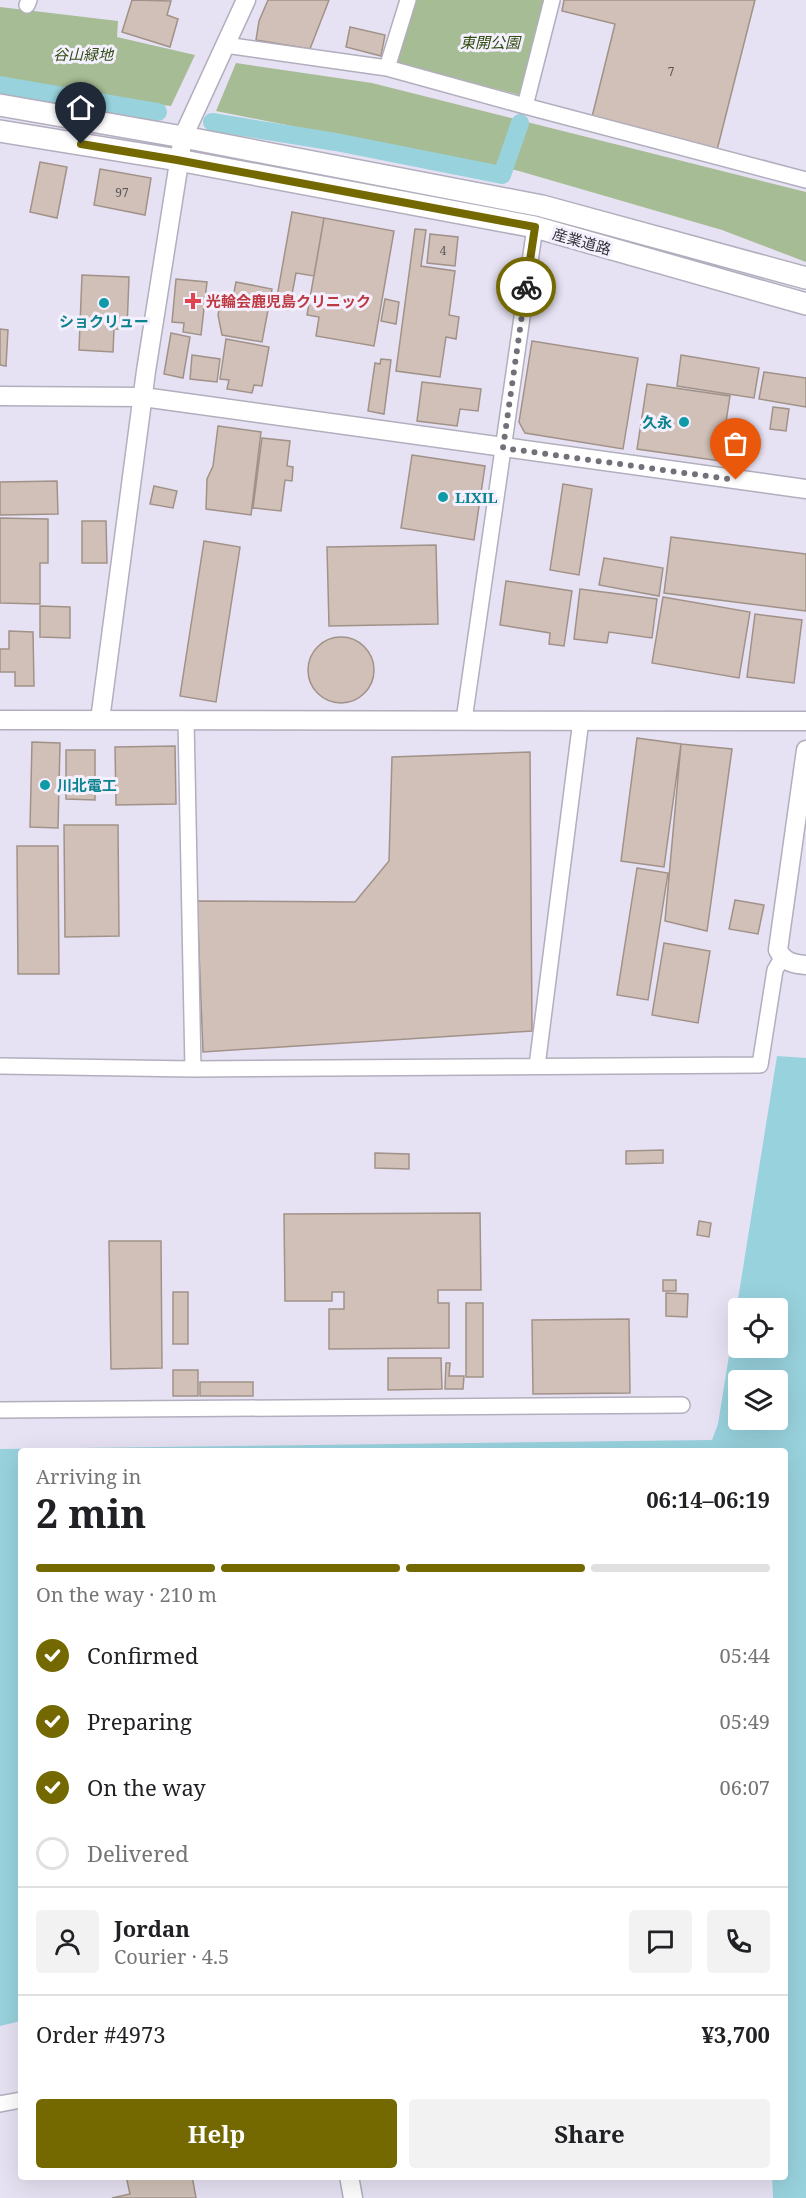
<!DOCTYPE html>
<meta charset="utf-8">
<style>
body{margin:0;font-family:"Noto Serif","Noto Sans JP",serif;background:#f2f2f2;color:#202124;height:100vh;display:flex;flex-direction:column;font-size:22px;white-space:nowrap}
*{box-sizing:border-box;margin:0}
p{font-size:20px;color:#757577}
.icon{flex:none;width:33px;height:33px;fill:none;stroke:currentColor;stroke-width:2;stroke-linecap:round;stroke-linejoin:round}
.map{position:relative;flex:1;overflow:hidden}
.details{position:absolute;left:18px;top:1448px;width:770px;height:732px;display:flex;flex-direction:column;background:#fff;border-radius:6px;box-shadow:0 6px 24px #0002}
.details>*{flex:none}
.fabs{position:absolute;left:728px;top:1298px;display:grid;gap:12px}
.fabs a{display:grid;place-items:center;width:60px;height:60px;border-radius:6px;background:#fff;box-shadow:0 6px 24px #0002;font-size:30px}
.pin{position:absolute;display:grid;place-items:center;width:51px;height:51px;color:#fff;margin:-62px -26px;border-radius:50% 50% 50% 0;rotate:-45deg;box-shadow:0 0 6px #0007}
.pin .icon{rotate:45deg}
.courier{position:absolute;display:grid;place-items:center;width:60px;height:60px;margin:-30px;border:4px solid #746901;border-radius:50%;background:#fff;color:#222;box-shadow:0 2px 8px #0007}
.summary em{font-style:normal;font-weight:700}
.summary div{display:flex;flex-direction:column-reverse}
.summary{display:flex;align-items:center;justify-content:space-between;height:102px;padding:0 18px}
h1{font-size:39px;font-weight:700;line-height:45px}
.bar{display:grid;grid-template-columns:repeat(4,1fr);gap:9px 6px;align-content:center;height:72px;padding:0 18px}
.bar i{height:8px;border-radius:4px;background:#e0e0e0}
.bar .on{background:#746901}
.bar p{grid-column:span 4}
.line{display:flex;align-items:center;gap:15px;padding:0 18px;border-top:2px solid #e0e0e0}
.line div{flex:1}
.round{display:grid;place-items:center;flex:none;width:63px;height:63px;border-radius:6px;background:#f2f2f2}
ol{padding:0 18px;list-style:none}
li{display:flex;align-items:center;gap:18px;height:66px}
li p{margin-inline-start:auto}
li .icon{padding:6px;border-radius:50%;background:#746901;color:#fff;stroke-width:4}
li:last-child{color:#757577}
li i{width:33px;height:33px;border:3px solid #e0e0e0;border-radius:50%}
.cta{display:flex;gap:12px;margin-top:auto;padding:12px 18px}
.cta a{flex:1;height:69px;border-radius:6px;background:#746901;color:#fff;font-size:24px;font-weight:700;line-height:69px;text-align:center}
.cta a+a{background:#f2f2f2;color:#202124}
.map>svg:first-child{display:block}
.green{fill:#a6bc94}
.water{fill:#98d2dd;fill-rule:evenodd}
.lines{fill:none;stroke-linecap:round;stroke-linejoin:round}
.canal{stroke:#98d2dd;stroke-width:18}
.building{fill:#d0c0b7;stroke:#a19289;stroke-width:1.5}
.minor-casing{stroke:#b2aebd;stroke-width:18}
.tertiary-casing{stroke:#b2aebd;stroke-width:21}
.secondary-casing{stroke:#b2aebd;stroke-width:24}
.minor{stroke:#fff;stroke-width:15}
.tertiary{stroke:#fff;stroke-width:18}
.secondary{stroke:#fff;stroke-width:21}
.done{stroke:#73707a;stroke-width:6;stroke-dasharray:0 10.8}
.route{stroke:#746901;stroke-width:8}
.health-dot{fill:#e0444e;stroke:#f4f0fd;stroke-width:2}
.culture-dot{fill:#0f9aa8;stroke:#f4f0fd;stroke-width:2}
.labels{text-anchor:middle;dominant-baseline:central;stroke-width:6;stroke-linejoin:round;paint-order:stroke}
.number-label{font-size:12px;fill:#5b5658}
.park-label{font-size:15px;font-style:italic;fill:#304c11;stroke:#f4f0fd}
.street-label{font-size:15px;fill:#343239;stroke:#f4f0fd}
.health-label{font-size:15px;font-weight:bold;fill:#be3a42;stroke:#f4f0fd;text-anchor:start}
.culture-label{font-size:15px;font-weight:bold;fill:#0d838f;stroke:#f4f0fd;text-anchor:start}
</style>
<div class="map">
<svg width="806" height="2198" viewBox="0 0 806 2198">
<rect width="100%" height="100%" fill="#e7e2f3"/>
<path class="green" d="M415,0H545L520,95L396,63Z
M0,7L118,21L117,37L195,55L171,106L150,104L0,77Z
M236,63L372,83L806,192V262L722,230L519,171L216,111Z"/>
<path class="water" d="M777,1056L806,1058V2198H773L772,2177L784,2176V1450H21V2021L0,2026V1449L712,1440L718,1424ZM738,1308H777V1347H738ZM738,1380H777V1419H738Z"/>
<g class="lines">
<path class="canal" d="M0,85L158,112
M212,122L336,142L502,175L520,123"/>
</g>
<path class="building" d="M132,0L171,1L167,15L178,19L170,47L122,32Z
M268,0H329L310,49L256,40L259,21Z
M564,0H755L717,150L592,117L615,24L562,11Z
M350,27L385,35L381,56L346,47Z
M40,162L67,167L57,218L30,212Z
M100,169L151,178L145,215L94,205Z
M292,212L324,218L314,276L296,273L289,310L275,308Z
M324,218L394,231L374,346L316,336L319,317L307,315Z
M415,229L426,230L421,266L455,271L449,315L459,317L456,339L446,337L440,377L396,371Z
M430,234L458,237L455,266L427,263Z
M82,275L129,277L127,329H114L113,352L79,350Z
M176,279L207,282L201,335L183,332L184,323L172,322Z
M236,282L272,289L262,342L222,335L218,315L221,301L232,303Z
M385,299L399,302L396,324L381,321Z
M0,329L8,330L6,366L0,365Z
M171,333L190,337L183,378L164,374Z
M226,339L269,347L262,386L254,385L252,393L227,389L229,380L220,379Z
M532,341L638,358L623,449L525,433L519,422Z
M192,355L220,359L217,382L190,379Z
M681,355L759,368L754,398L677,386Z
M381,359L391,360L384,414L368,411L375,363L380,364Z
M764,372L806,378V407L759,399Z
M422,382L481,389L478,411L460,409L457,426L417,421Z
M647,384L730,396L720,461L637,449Z
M773,407L789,409L786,431L770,429Z
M218,426L261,432L251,515L206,509L207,479L213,466Z
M262,438L290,441L287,466L293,467L292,481L285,480L281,511L253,508Z
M412,455L485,466L474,540L401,528Z
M57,481L58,514L0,515V482Z
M563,484L592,489L579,575L550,570Z
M154,486L177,491L173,508L150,504Z
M0,518L48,519V563H40V604L0,603Z
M82,521H106L107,563H82Z
M671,537L806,554V611L664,593Z
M204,541L240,547L216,702L180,696Z
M436,545L438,624L329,626L327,547Z
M604,558L663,568L659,596L599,585Z
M506,581L572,591L564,646L549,644L550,633L500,625Z
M580,589L657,599L652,638L609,632L607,643L574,639Z
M663,597L750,612L739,678L652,663Z
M40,606L70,607V638L40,637Z
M755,614L802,620L794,683L747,677Z
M9,631L33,632L34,686H15V672H0V649H9Z
M308 670a33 33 0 1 1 66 0a33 33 0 1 1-66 0Z
M637,738L681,744L664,867L621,861Z
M32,742L60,743L58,828L30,827Z
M681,744L732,749L707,931L665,921Z
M175,746L176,804L116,805L115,747Z
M66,750H95V800L66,799Z
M530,752L532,1031L203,1052L197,901L355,902L389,861L392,757Z
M64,825H118L119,936L65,937Z
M17,846H58L59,974H18Z
M637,868L668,873L648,1000L617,995Z
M735,900L764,905L758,934L729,929Z
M664,943L710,951L698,1023L652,1015Z
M663,1150V1163L626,1164V1151Z
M375,1153L409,1154V1169L375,1168Z
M480,1213L481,1290H438V1303H449V1348L329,1349V1309H344V1292H332V1301H285L284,1214Z
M699,1221L711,1223L709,1237L697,1235Z
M109,1241H161L162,1368L111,1369Z
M663,1280H676V1291H663Z
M173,1292H188V1344H173Z
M666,1293L688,1294L687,1317L666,1316Z
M466,1303H483V1377H466Z
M629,1319L630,1393L533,1394L532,1320Z
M388,1358H441L442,1389L388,1390Z
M446,1363H450L449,1376H464L463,1389H445Z
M173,1370H198V1396H173Z
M200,1382H253V1396H200Z
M126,2176H192L196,2198H112L130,2194Z"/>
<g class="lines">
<defs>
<path id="minor" d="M408,0L387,68L525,106
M552,0L525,106L806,180
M27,5L29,0
M225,45L387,68
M186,720L193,1069
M464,720L535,227
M0,1066L193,1069L760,1065L775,970L782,958
M537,1066L581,720
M0,1410L682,1405
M0,2104L21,2100"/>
<path id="tertiary" d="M0,396L143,397L806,489
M0,720L806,721
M100,720L146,371L183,137L246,0
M806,750L778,950C784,962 793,964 806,965
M349,2176L353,2198"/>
<path id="secondary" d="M0,105L183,137L542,206L806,278
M0,131L178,160L535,227L806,304"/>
</defs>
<use href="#minor" class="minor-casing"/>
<use href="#tertiary" class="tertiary-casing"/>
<use href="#secondary" class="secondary-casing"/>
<use href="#minor" class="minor"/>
<use href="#tertiary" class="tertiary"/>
<use href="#secondary" class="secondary"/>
</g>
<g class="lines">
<path class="done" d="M526,287L503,448L736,480"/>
<path class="route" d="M81,144L177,160L535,227L526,287"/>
</g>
<path class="health-dot" d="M190 292h6v6h6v6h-6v6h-6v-6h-6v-6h6z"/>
<g class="culture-dot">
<circle cx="104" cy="303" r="6"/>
<circle cx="684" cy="422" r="6"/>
<circle cx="443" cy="497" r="6"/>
<circle cx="45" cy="785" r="6"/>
</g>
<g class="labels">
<g class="number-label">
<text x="671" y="71">7</text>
<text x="122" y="192">97</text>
<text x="443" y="250">4</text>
</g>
<g class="park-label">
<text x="490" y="42">東開公園</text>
<text x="83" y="54">谷山緑地</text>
</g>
<g class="street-label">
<text transform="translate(582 241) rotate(16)">産業道路</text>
</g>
<g class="health-label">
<text x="206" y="301">光輪会鹿児島クリニック</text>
</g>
<g class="culture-label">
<text x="104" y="321" text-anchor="middle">ショクリュー</text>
<text x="672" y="422" text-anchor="end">久永</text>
<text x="455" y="497">LIXIL</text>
<text x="57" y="785">川北電工</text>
</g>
</g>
</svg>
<div class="fabs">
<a><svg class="icon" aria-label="locate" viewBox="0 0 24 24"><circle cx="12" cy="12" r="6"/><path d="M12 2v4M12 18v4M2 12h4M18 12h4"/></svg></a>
<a><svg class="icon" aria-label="layers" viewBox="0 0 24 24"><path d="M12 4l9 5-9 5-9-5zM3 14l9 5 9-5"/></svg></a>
</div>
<div class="pin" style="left:736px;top:480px;background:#ea580c"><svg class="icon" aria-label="bag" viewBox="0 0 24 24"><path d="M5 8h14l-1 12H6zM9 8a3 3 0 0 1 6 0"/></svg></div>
<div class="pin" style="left:81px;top:144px;background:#1f2937"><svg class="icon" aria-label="home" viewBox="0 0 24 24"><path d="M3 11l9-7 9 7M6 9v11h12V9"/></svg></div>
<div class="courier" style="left:526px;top:287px"><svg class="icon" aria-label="bike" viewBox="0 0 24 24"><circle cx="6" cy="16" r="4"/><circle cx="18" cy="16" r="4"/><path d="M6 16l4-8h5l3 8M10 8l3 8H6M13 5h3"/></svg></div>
<section class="details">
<div class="summary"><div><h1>2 min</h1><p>Arriving in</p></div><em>06:14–06:19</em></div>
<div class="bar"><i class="on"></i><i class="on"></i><i class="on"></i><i></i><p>On the way · 210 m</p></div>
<ol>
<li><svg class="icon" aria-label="check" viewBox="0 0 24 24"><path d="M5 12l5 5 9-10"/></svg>Confirmed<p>05:44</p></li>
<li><svg class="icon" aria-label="check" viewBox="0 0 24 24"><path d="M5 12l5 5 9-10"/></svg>Preparing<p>05:49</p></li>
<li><svg class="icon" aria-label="check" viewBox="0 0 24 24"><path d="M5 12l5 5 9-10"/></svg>On the way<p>06:07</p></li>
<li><i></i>Delivered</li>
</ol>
<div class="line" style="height:108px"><a class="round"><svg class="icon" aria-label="person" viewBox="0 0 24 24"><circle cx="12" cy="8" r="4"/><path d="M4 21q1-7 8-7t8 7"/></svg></a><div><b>Jordan</b><p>Courier · 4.5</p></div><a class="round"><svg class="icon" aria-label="chat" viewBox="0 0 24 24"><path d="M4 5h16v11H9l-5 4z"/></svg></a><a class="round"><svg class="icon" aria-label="phone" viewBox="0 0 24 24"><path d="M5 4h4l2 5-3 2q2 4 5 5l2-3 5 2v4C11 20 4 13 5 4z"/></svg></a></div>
<div class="line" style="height:78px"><div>Order #4973</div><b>¥3,700</b></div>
<div class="cta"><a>Help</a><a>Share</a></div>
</section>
</div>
